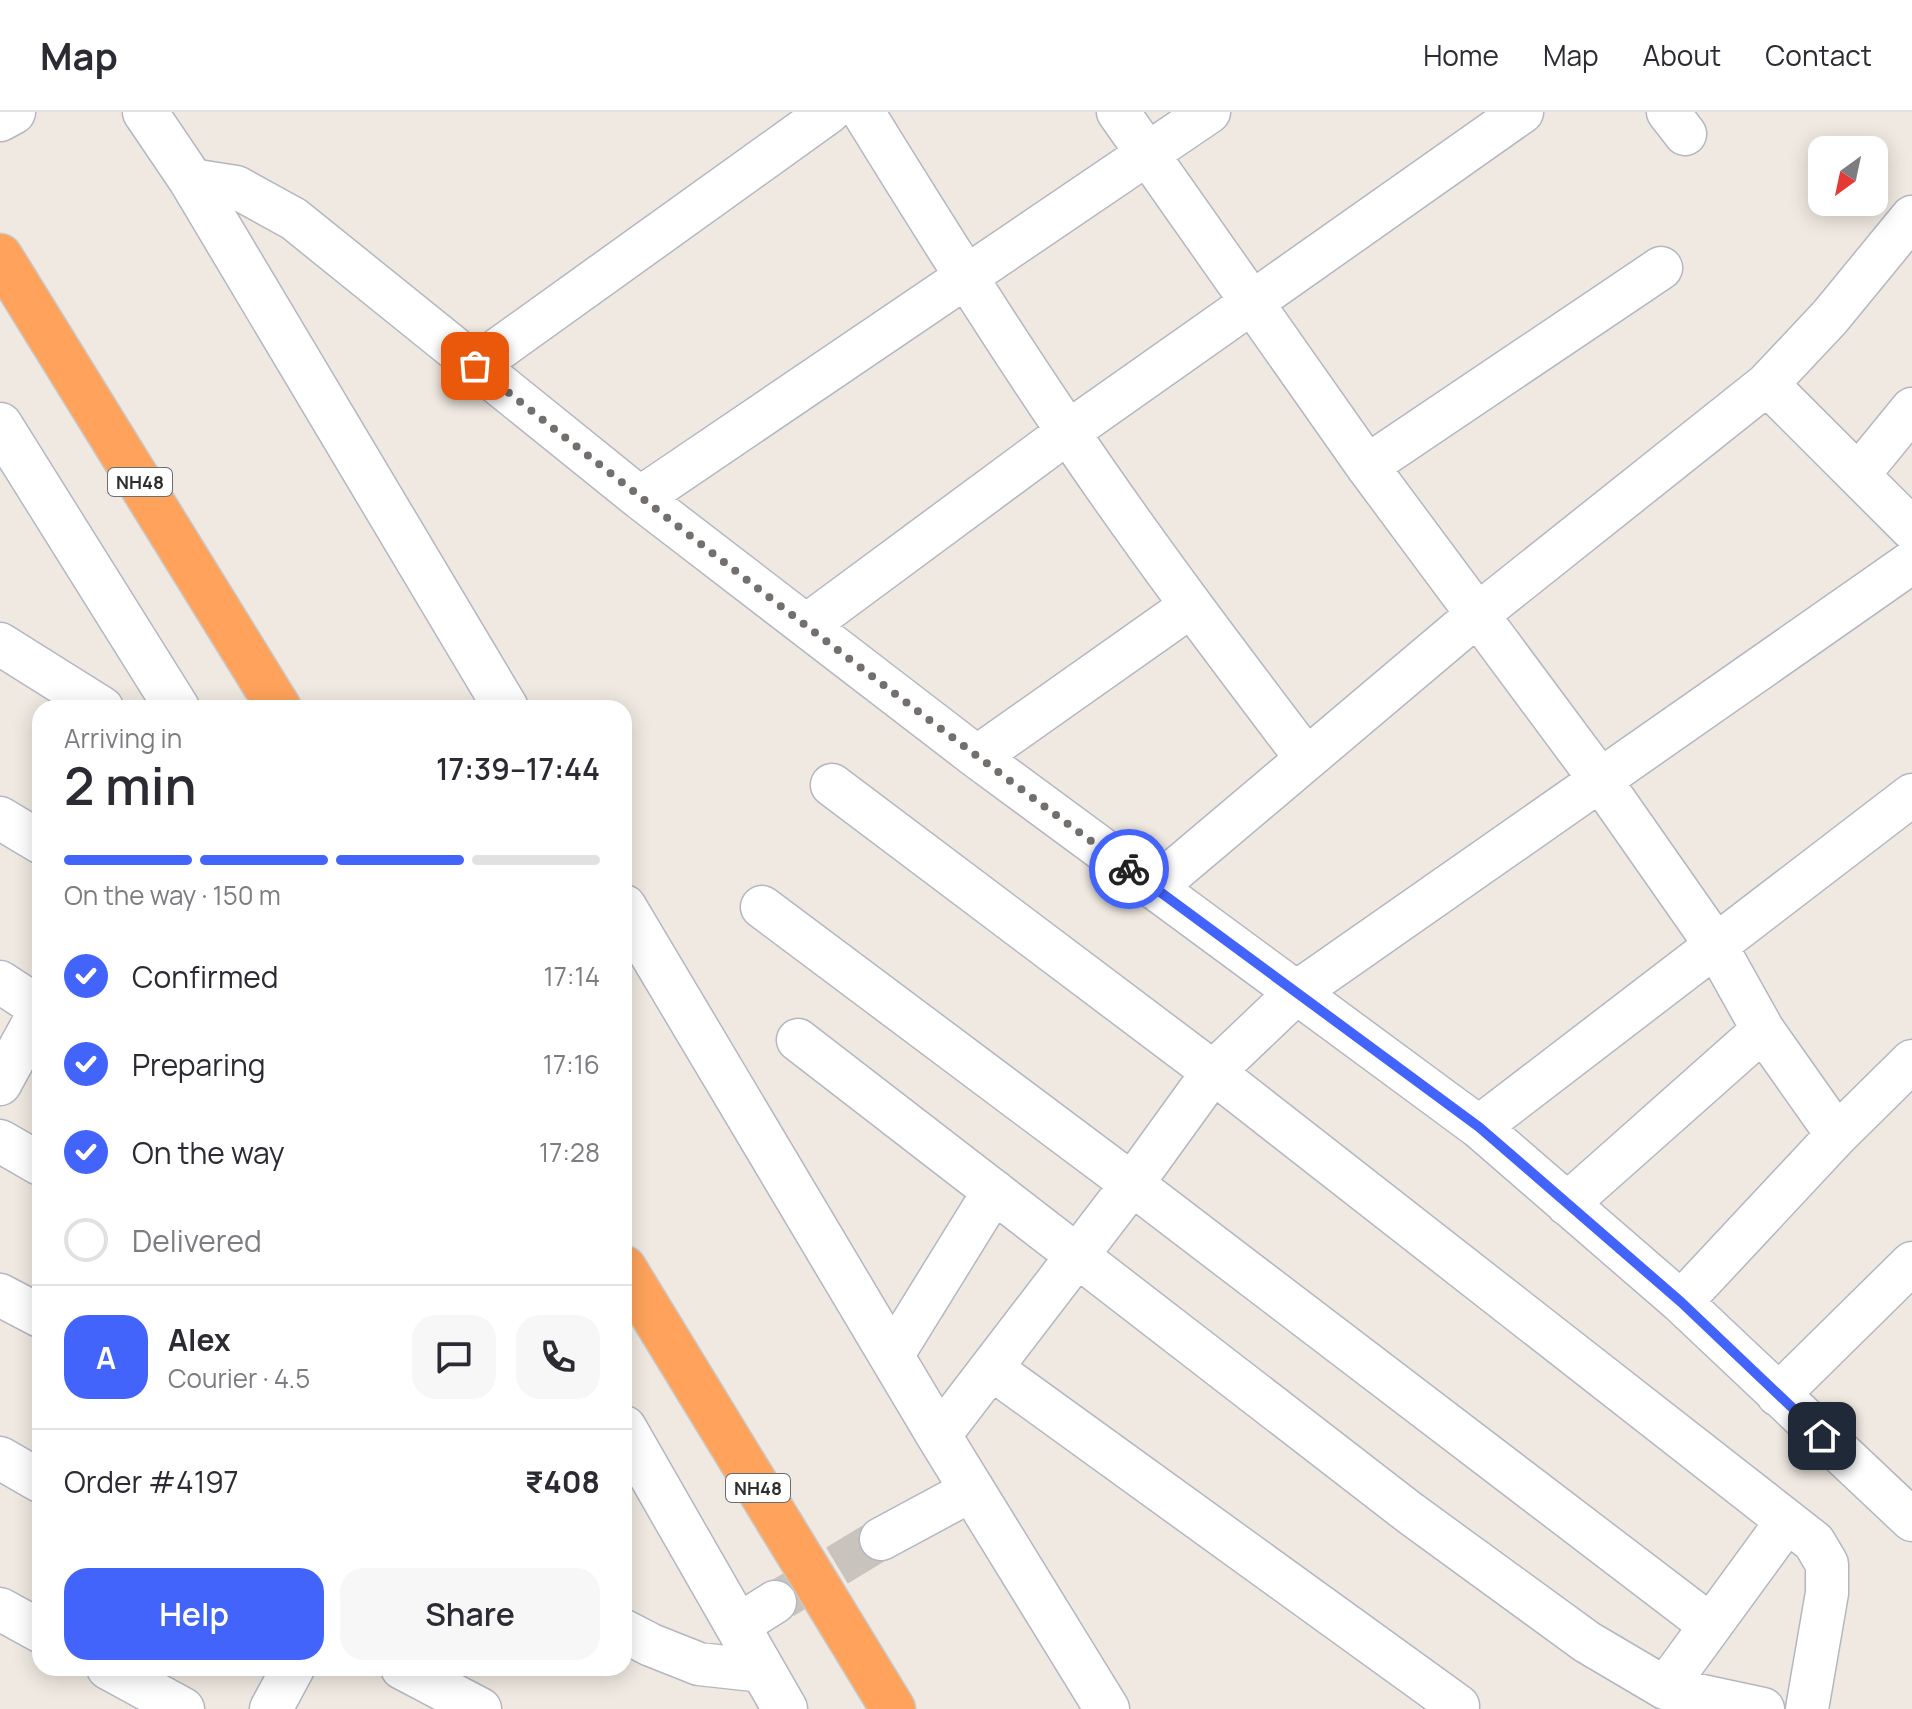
<!DOCTYPE html>
<meta charset="utf-8">
<style>
body{margin:0;font-family:Manrope,sans-serif;background:#f7f7f7;color:#2b2b33;height:100vh;display:flex;flex-direction:column;font-size:30px;white-space:nowrap}
*{box-sizing:border-box;margin:0}
p{font-size:26px;color:#7c7c81}
.icon{flex:none;width:44px;height:44px;fill:none;stroke:currentColor;stroke-width:2;stroke-linecap:round;stroke-linejoin:round}
.map{position:relative;flex:1;overflow:hidden}
.sheet{position:absolute;left:32px;top:588px;width:600px;height:976px;display:flex;flex-direction:column;background:#fff;border-radius:24px;box-shadow:0 4px 20px #0003}
.sheet>*{flex:none}
.needle{width:52px;rotate:213deg}
.fabs{position:absolute;left:1808px;top:24px;display:grid;gap:16px}
.fabs a{display:grid;place-items:center;width:80px;height:80px;border-radius:16px;background:#fff;box-shadow:0 4px 20px #0003;font-size:40px}
.pin{position:absolute;display:grid;place-items:center;width:68px;height:68px;color:#fff;margin:-34px;border-radius:16px;box-shadow:0 4px 12px #0006}
.courier{position:absolute;display:grid;place-items:center;width:80px;height:80px;margin:-40px;border:6px solid #4264fb;border-radius:50%;background:#fff;color:#222;box-shadow:0 2px 10px #0007}
.head em{font-style:normal;font-weight:600}
.head div{display:flex;flex-direction:column-reverse}
.head{display:flex;align-items:center;justify-content:space-between;height:136px;padding:0 32px}
h1{font-size:52px;font-weight:600;line-height:60px}
.bar{display:grid;grid-template-columns:repeat(4,1fr);gap:12px 8px;align-content:center;height:96px;padding:0 32px}
.bar i{height:10px;border-radius:6px;background:#e1e1e2}
.bar .on{background:#4264fb}
.bar p{grid-column:span 4}
.line{display:flex;align-items:center;gap:20px;padding:0 32px;border-top:2px solid #e1e1e2}
.line div{flex:1}
.round{display:grid;place-items:center;flex:none;width:84px;height:84px;border-radius:24px;background:#f7f7f7}
ol{padding:0 32px;list-style:none}
li{display:flex;align-items:center;gap:24px;height:88px}
li p{margin-inline-start:auto}
li .icon{padding:8px;border-radius:50%;background:#4264fb;color:#fff;stroke-width:4}
li:last-child{color:#7c7c81}
li i{width:44px;height:44px;border:4px solid #e1e1e2;border-radius:50%}
.action{display:flex;gap:16px;margin-top:auto;padding:16px 32px}
.action a{flex:1;height:92px;border-radius:24px;background:#4264fb;color:#fff;font-size:32px;font-weight:600;line-height:92px;text-align:center}
.action a+a{background:#f7f7f7;color:#2b2b33}
header{display:flex;align-items:center;gap:48px;box-sizing:border-box;height:112px;padding:0 40px;background:#fff;border-bottom:2px solid #e1e1e2}
header strong{font-size:38px}
nav{display:flex;gap:44px;margin-inline-start:auto;font-size:28px}
.map>svg:first-child{display:block}
.lines{fill:none;stroke-linecap:round;stroke-linejoin:round}
.street-tunnel{stroke:#c8c4bd;stroke-width:42;stroke-dasharray:42 21;stroke-linecap:butt}
.street-casing{stroke:#b4b7c1;stroke-width:45}
.secondary-casing{stroke:#b4b7c1;stroke-width:47}
.highway-casing{stroke:#c9c9c9;stroke-width:47}
.street{stroke:#fff;stroke-width:42}
.secondary{stroke:#fff;stroke-width:44}
.highway{stroke:#ffa35c;stroke-width:44}
.done{stroke:#726f6d;stroke-width:8;stroke-dasharray:0 14.4}
.route{stroke:#4264fb;stroke-width:10}
.labels{text-anchor:middle;dominant-baseline:central;stroke-width:7;stroke-linejoin:round;paint-order:stroke}
.shield{fill:#fff;stroke:#6d6d6d;stroke-width:2}
.shield-label{font-size:18px;font-weight:bold;fill:#2e2e2e}
</style>
<header>
<strong>Map</strong>
<nav><a>Home</a><a>Map</a><a>About</a><a>Contact</a></nav>
</header>
<div class="map">
<svg width="1912" height="1597" viewBox="0 0 1912 1597">
<rect width="100%" height="100%" fill="#efe9e1"/>
<g class="lines">
<path class="street-tunnel" d="M783,1486L881,1427"/>
<defs>
<path id="street" d="M863,0C929,107 995,213 1066,317C1142,430 1224,538 1306,646
M1118,0L1367,354L1601,669L1715,832L1763,918L1837,1023
M1668,0L1685,22
M191,68L236,75L294,107L640,386L977,645L1479,1015L1681,1190L1912,1408
M475,254L829,0
M1767,272L1912,417
M1367,354L1661,156
M1858,363L1912,297
M640,386L1209,0
M807,513L1068,320L1522,0
M0,532L102,596
M977,645L1191,494
M832,673L1213,960L1814,1430L1827,1452V1481L1807,1597
M0,706L40,730
M1154,776L1477,503L1767,272L1830,205L1912,105
M762,795L1132,1072L1710,1513
M0,870L40,896
M798,928L1410,1401L1587,1530L1665,1576L1763,1597
M0,972L40,899
M1479,1015L1912,683
M0,1029L40,1052
M1567,1092L1763,918
M0,1183L40,1204
M1681,1190L1837,1023L1912,949
M892,1244L994,1079
M992,1257L1458,1594
M1778,1283L1912,1151
M939,1324L1132,1072L1213,960L1297,880L1912,450
M0,1346L40,1369
M881,1427L972,1378
M0,1497L40,1519
M737,1514L775,1490
M624,1519L651,1533L699,1552L763,1559
M108,1556L183,1597
M402,1556L480,1597
M1665,1576L1787,1409
M271,1597L293,1556"/>
<path id="secondary" d="M145,0L191,68L506,596
M0,7L13,0
M0,313L177,596
M624,795L939,1324L1107,1597
M624,1316L785,1597"/>
<path id="highway" d="M0,144L279,596
M624,1156L893,1597"/>
</defs>
<use href="#street" class="street-casing"/>
<use href="#secondary" class="secondary-casing"/>
<use href="#highway" class="highway-casing"/>
<use href="#street" class="street"/>
<use href="#secondary" class="secondary"/>
<use href="#highway" class="highway"/>
</g>
<g class="lines">
<path class="done" d="M475,254C690,425 907,594 1129,757"/>
<path class="route" d="M1129,757L1479,1015L1681,1190L1822,1324"/>
</g>
<g class="labels">
<g class="shield">
<rect x="108" y="356" width="64" height="28" rx="6"/>
<rect x="726" y="1362" width="64" height="28" rx="6"/>
</g>
<g class="shield-label">
<text x="140" y="370">NH48</text>
<text x="758" y="1376">NH48</text>
</g>
</g>
</svg>
<div class="fabs">
<a><svg class="needle" viewBox="-14 -14 28 28"><path d="M0-13l5 13h-10z" fill="#e53935"/><path d="M0 13l5-13h-10z" fill="#7c7c81"/></svg></a>
</div>
<div class="pin" style="left:475px;top:254px;background:#ea580c"><svg class="icon" aria-label="bag" viewBox="0 0 24 24"><path d="M5 8h14l-1 12H6zM9 8a3 3 0 0 1 6 0"/></svg></div>
<div class="pin" style="left:1822px;top:1324px;background:#1f2937"><svg class="icon" aria-label="home" viewBox="0 0 24 24"><path d="M3 11l9-7 9 7M6 9v11h12V9"/></svg></div>
<div class="courier" style="left:1129px;top:757px"><svg class="icon" aria-label="bike" viewBox="0 0 24 24"><circle cx="6" cy="16" r="4"/><circle cx="18" cy="16" r="4"/><path d="M6 16l4-8h5l3 8M10 8l3 8H6M13 5h3"/></svg></div>
<section class="sheet">
<div class="head"><div><h1>2 min</h1><p>Arriving in</p></div><em>17:39–17:44</em></div>
<div class="bar"><i class="on"></i><i class="on"></i><i class="on"></i><i></i><p>On the way · 150 m</p></div>
<ol>
<li><svg class="icon" aria-label="check" viewBox="0 0 24 24"><path d="M5 12l5 5 9-10"/></svg>Confirmed<p>17:14</p></li>
<li><svg class="icon" aria-label="check" viewBox="0 0 24 24"><path d="M5 12l5 5 9-10"/></svg>Preparing<p>17:16</p></li>
<li><svg class="icon" aria-label="check" viewBox="0 0 24 24"><path d="M5 12l5 5 9-10"/></svg>On the way<p>17:28</p></li>
<li><i></i>Delivered</li>
</ol>
<div class="line" style="height:144px"><b class="round" style="background:#4264fb;color:#fff">A</b><div><b>Alex</b><p>Courier · 4.5</p></div><a class="round"><svg class="icon" aria-label="chat" viewBox="0 0 24 24"><path d="M4 5h16v11H9l-5 4z"/></svg></a><a class="round"><svg class="icon" aria-label="phone" viewBox="0 0 24 24"><path d="M5 4h4l2 5-3 2q2 4 5 5l2-3 5 2v4C11 20 4 13 5 4z"/></svg></a></div>
<div class="line" style="height:104px"><div>Order #4197</div><b>₹408</b></div>
<div class="action"><a>Help</a><a>Share</a></div>
</section>
</div>
